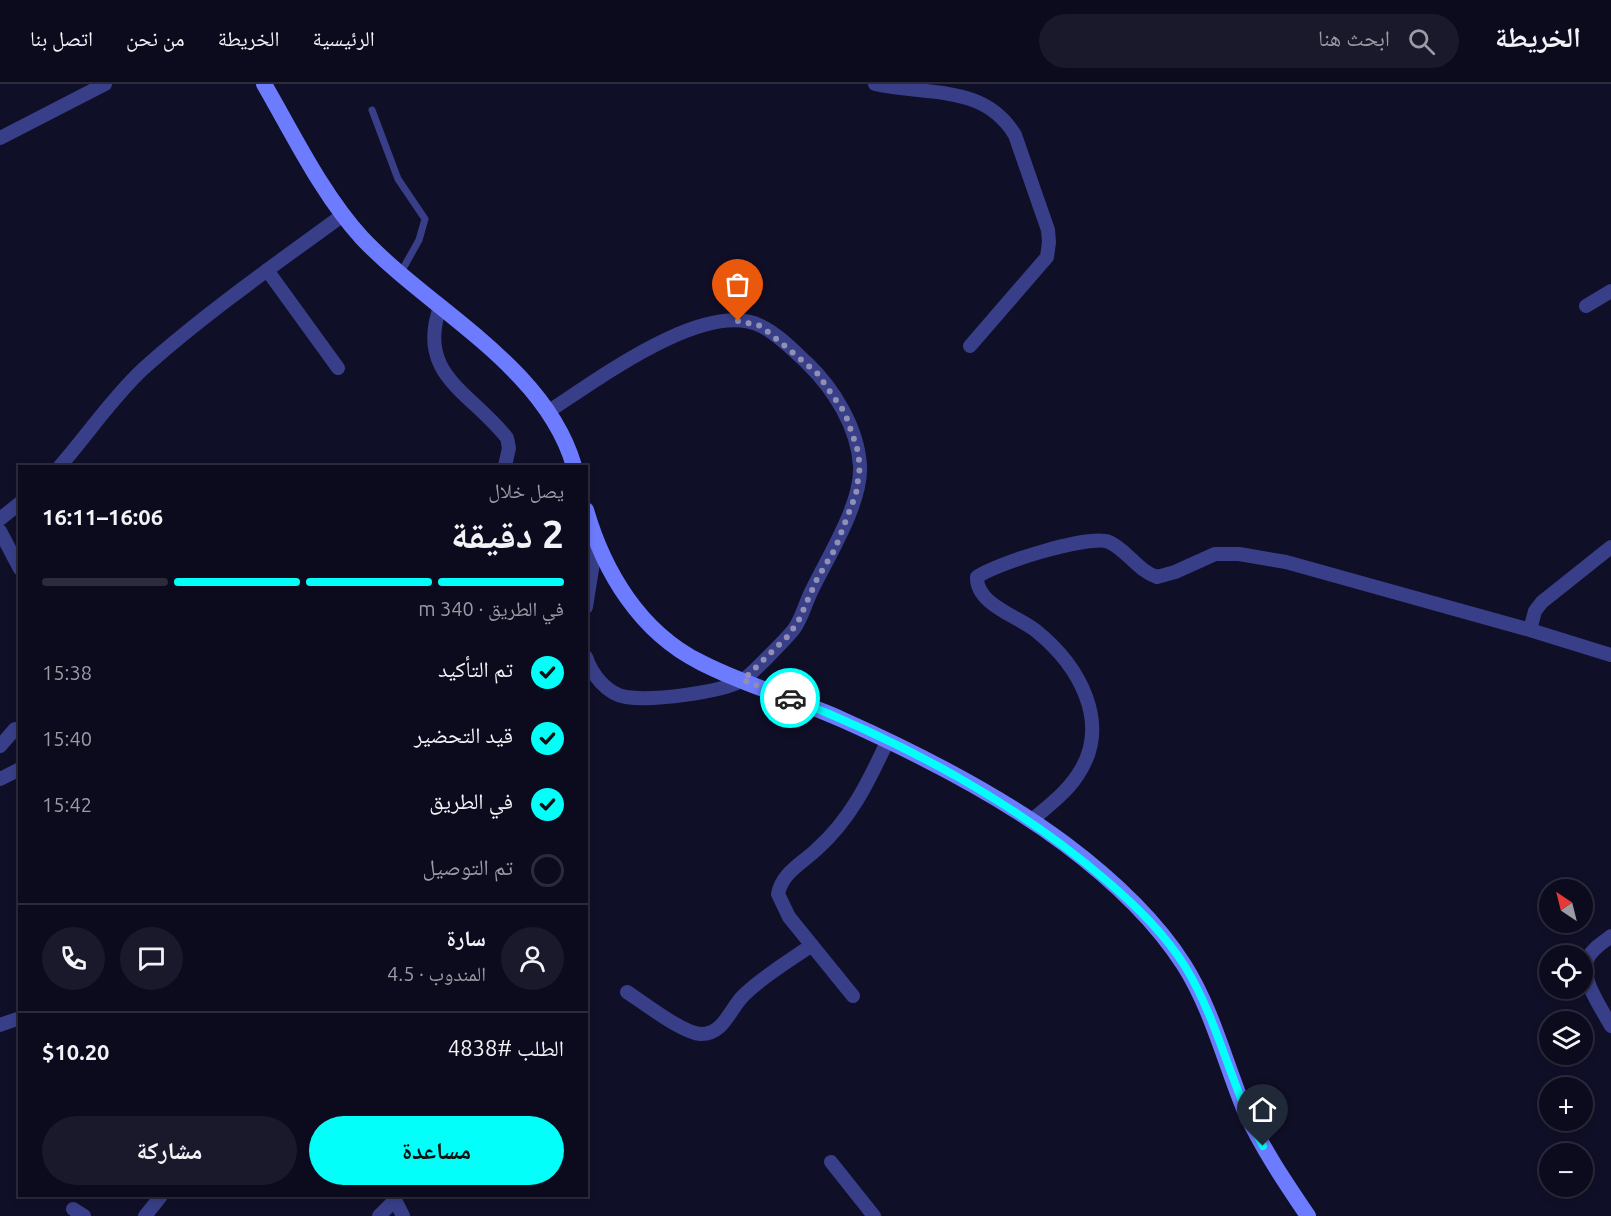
<!DOCTYPE html>
<html lang="ar">
<meta charset="utf-8">
<style>
body{margin:0;font-family:Ubuntu,"Noto Naskh Arabic",sans-serif;background:#1a192b;color:#f1f3f6;direction:rtl;height:100vh;display:flex;flex-direction:column;font-size:22px;white-space:nowrap}
*{box-sizing:border-box;margin:0}
p{font-size:20px;color:#9a9ba4}
.icon{flex:none;width:33px;height:33px;fill:none;stroke:currentColor;stroke-width:2;stroke-linecap:round;stroke-linejoin:round}
.map{position:relative;flex:1;overflow:hidden;direction:ltr}
.panel{position:absolute;left:18px;top:381px;width:570px;height:732px;display:flex;flex-direction:column;background:#0c0b1e;border-radius:0px;box-shadow:0 3px 9px #0003,0 0 0 2px #2c2b3c;direction:rtl}
.panel>*{flex:none}
.needle{width:39px;rotate:325deg}
.controls{position:absolute;left:1539px;top:795px;display:grid;gap:12px}
.controls a{display:grid;place-items:center;width:54px;height:54px;border-radius:50%;background:#0c0b1e;box-shadow:0 3px 9px #0003,0 0 0 2px #2c2b3c;font-size:30px}
.pin{position:absolute;display:grid;place-items:center;width:51px;height:51px;color:#fff;margin:-62px -26px;border-radius:50% 50% 50% 0;rotate:-45deg;box-shadow:0 0 6px #0007}
.pin .icon{rotate:45deg}
.courier{position:absolute;display:grid;place-items:center;width:60px;height:60px;margin:-30px;border:4px solid #02fff9;border-radius:50%;background:#fff;color:#222;box-shadow:0 2px 8px #0007}
.overview em{font-style:normal;font-weight:700}
.overview div{display:flex;flex-direction:column-reverse}
.overview{display:flex;align-items:center;justify-content:space-between;height:102px;padding:0 24px}
h1{font-size:39px;font-weight:700;line-height:45px}
.bar{display:grid;grid-template-columns:repeat(4,1fr);gap:9px 6px;align-content:center;height:72px;padding:0 24px}
.bar i{height:8px;border-radius:4px;background:#2c2b3c}
.bar .active{background:#02fff9}
.bar p{grid-column:span 4}
.line{display:flex;align-items:center;gap:15px;padding:0 24px;border-top:2px solid #2c2b3c}
.line div{flex:1}
.round{display:grid;place-items:center;flex:none;width:63px;height:63px;border-radius:32px;background:#1a192b}
ol{padding:0 24px;list-style:none}
li{display:flex;align-items:center;gap:18px;height:66px}
li p{margin-inline-start:auto}
li .icon{padding:6px;border-radius:50%;background:#02fff9;color:#111;stroke-width:4}
li:last-child{color:#9a9ba4}
li i{width:33px;height:33px;border:3px solid #2c2b3c;border-radius:50%}
.button{display:flex;gap:12px;margin-top:auto;padding:12px 24px}
.button a{flex:1;height:69px;border-radius:36px;background:#02fff9;color:#111;font-size:24px;font-weight:700;line-height:69px;text-align:center}
.button a+a{background:#1a192b;color:#f1f3f6}
header{display:flex;align-items:center;gap:36px;box-sizing:border-box;height:84px;padding:0 30px;background:#0c0b1e;border-bottom:2px solid #2c2b3c}
header strong{font-size:28px}
nav{display:flex;gap:33px;margin-inline-start:auto;font-size:21px}
.search{width:420px;height:54px;background:#1a192b;display:flex;align-items:center;gap:15px;box-sizing:border-box;padding:0 21px;border-radius:33px;color:#9a9ba4;font-size:22px}
.map>svg:first-child{display:block}
.lines{fill:none;stroke-linecap:round;stroke-linejoin:round}
.service{stroke:#383f88;stroke-width:7}
.minor{stroke:#383f88;stroke-width:14}
.secondary{stroke:#6d7bff;stroke-width:16}
.done{stroke:#9190b4;stroke-width:6;stroke-dasharray:0 10.8}
.route{stroke:#02fff9;stroke-width:8}
</style>
<header>
<strong>الخريطة</strong>
<div class="search"><svg class="icon" aria-label="search" viewBox="0 0 24 24"><circle cx="10" cy="10" r="6"/><path d="M15 15l6 6"/></svg>ابحث هنا</div>
<nav><a>الرئيسية</a><a>الخريطة</a><a>من نحن</a><a>اتصل بنا</a></nav>
</header>
<div class="map">
<svg width="1611" height="1132" viewBox="0 0 1611 1132">
<rect width="100%" height="100%" fill="#100f28"/>
<g class="lines">
<path class="service" d="M372,26L398,95L425,135L419,156L400,190"/>
<path class="minor" d="M875,0C930,12 984,0 1015,51L1048,146L1049,158L1047,173L970,262
M0,54L105,0
M267,186L338,284
M1586,222L1611,207
M440,223C416,291 471,308 507,354L509,364L505,382
M549,327C596,297 705,214 761,242C778,250 794,267 807,279C834,305 858,344 860,382C862,420 827,474 811,508C805,520 802,534 794,545C788,553 750,592 743,596C721,609 651,617 626,613C607,610 592,591 586,573
M60,382C88,350 112,314 143,285C203,231 277,179 343,131
M0,435L20,419
M0,447L20,485
M1611,463L1542,518L1535,527L1530,546L1611,571
M586,523L596,460
M0,662L15,645
M0,695L20,685
M1031,737C1047,723 1065,710 1077,692C1113,640 1079,581 1035,546C1017,532 976,520 977,493C994,480 1089,450 1109,458C1127,466 1138,487 1157,493L1175,488L1215,470H1239L1286,478L1530,546
M1611,852C1603,859 1591,865 1587,876C1580,895 1602,925 1611,942
M627,908C644,919 681,948 700,950C724,951 730,924 744,911C763,892 789,877 812,861
M853,912L789,833L778,810C782,789 801,780 816,766C850,736 868,699 887,658
M0,941L20,934
M831,1078L874,1132
M393,1112L403,1132
M73,1125L84,1132
M145,1132L161,1112
M379,1132L395,1116"/>
<path class="secondary" d="M264,0C293,50 323,112 362,154C431,227 545,282 574,382
M586,426C604,488 640,548 700,578C746,602 797,615 843,636C919,670 998,710 1065,760C1109,793 1154,834 1184,881C1212,925 1225,979 1245,1027C1262,1064 1285,1098 1308,1132"/>
</g>
<g class="lines">
<path class="done" d="M738,237L761,242L817,289L845,329L857,364L860,382L856,410L835,465L817,495L798,538L787,553L743,596L790,614"/>
<path class="route" d="M790,614C901,657 1017,719 1107,797C1137,823 1165,850 1186,884C1219,939 1232,1006 1263,1062"/>
</g>
</svg>
<div class="controls">
<a><svg class="needle" viewBox="-14 -14 28 28"><path d="M0-13l5 13h-10z" fill="#e53935"/><path d="M0 13l5-13h-10z" fill="#9a9ba4"/></svg></a>
<a><svg class="icon" aria-label="locate" viewBox="0 0 24 24"><circle cx="12" cy="12" r="6"/><path d="M12 2v4M12 18v4M2 12h4M18 12h4"/></svg></a>
<a><svg class="icon" aria-label="layers" viewBox="0 0 24 24"><path d="M12 4l9 5-9 5-9-5zM3 14l9 5 9-5"/></svg></a>
<a>+</a>
<a>−</a>
</div>
<div class="pin" style="left:738px;top:237px;background:#ea580c"><svg class="icon" aria-label="bag" viewBox="0 0 24 24"><path d="M5 8h14l-1 12H6zM9 8a3 3 0 0 1 6 0"/></svg></div>
<div class="pin" style="left:1263px;top:1062px;background:#1f2937"><svg class="icon" aria-label="home" viewBox="0 0 24 24"><path d="M3 11l9-7 9 7M6 9v11h12V9"/></svg></div>
<div class="courier" style="left:790px;top:614px"><svg class="icon" aria-label="car" viewBox="0 0 24 24"><path d="M5 17H2v-5l4-1 3-4h7l3 4 3 1v5h-3M9 17h6M6 11h13"/><circle cx="7" cy="17" r="2"/><circle cx="17" cy="17" r="2"/></svg></div>
<section class="panel">
<div class="overview"><div><h1>2 دقيقة</h1><p>يصل خلال</p></div><em>16:06–16:11</em></div>
<div class="bar"><i class="active"></i><i class="active"></i><i class="active"></i><i></i><p>في الطريق · 340 m</p></div>
<ol>
<li><svg class="icon" aria-label="check" viewBox="0 0 24 24"><path d="M5 12l5 5 9-10"/></svg>تم التأكيد<p>15:38</p></li>
<li><svg class="icon" aria-label="check" viewBox="0 0 24 24"><path d="M5 12l5 5 9-10"/></svg>قيد التحضير<p>15:40</p></li>
<li><svg class="icon" aria-label="check" viewBox="0 0 24 24"><path d="M5 12l5 5 9-10"/></svg>في الطريق<p>15:42</p></li>
<li><i></i>تم التوصيل</li>
</ol>
<div class="line" style="height:108px"><a class="round"><svg class="icon" aria-label="person" viewBox="0 0 24 24"><circle cx="12" cy="8" r="4"/><path d="M4 21q1-7 8-7t8 7"/></svg></a><div><b>سارة</b><p>المندوب · 4.5</p></div><a class="round"><svg class="icon" aria-label="chat" viewBox="0 0 24 24"><path d="M4 5h16v11H9l-5 4z"/></svg></a><a class="round"><svg class="icon" aria-label="phone" viewBox="0 0 24 24"><path d="M5 4h4l2 5-3 2q2 4 5 5l2-3 5 2v4C11 20 4 13 5 4z"/></svg></a></div>
<div class="line" style="height:78px"><div>الطلب #4838</div><b>$10.20</b></div>
<div class="button"><a>مساعدة</a><a>مشاركة</a></div>
</section>
</div>
